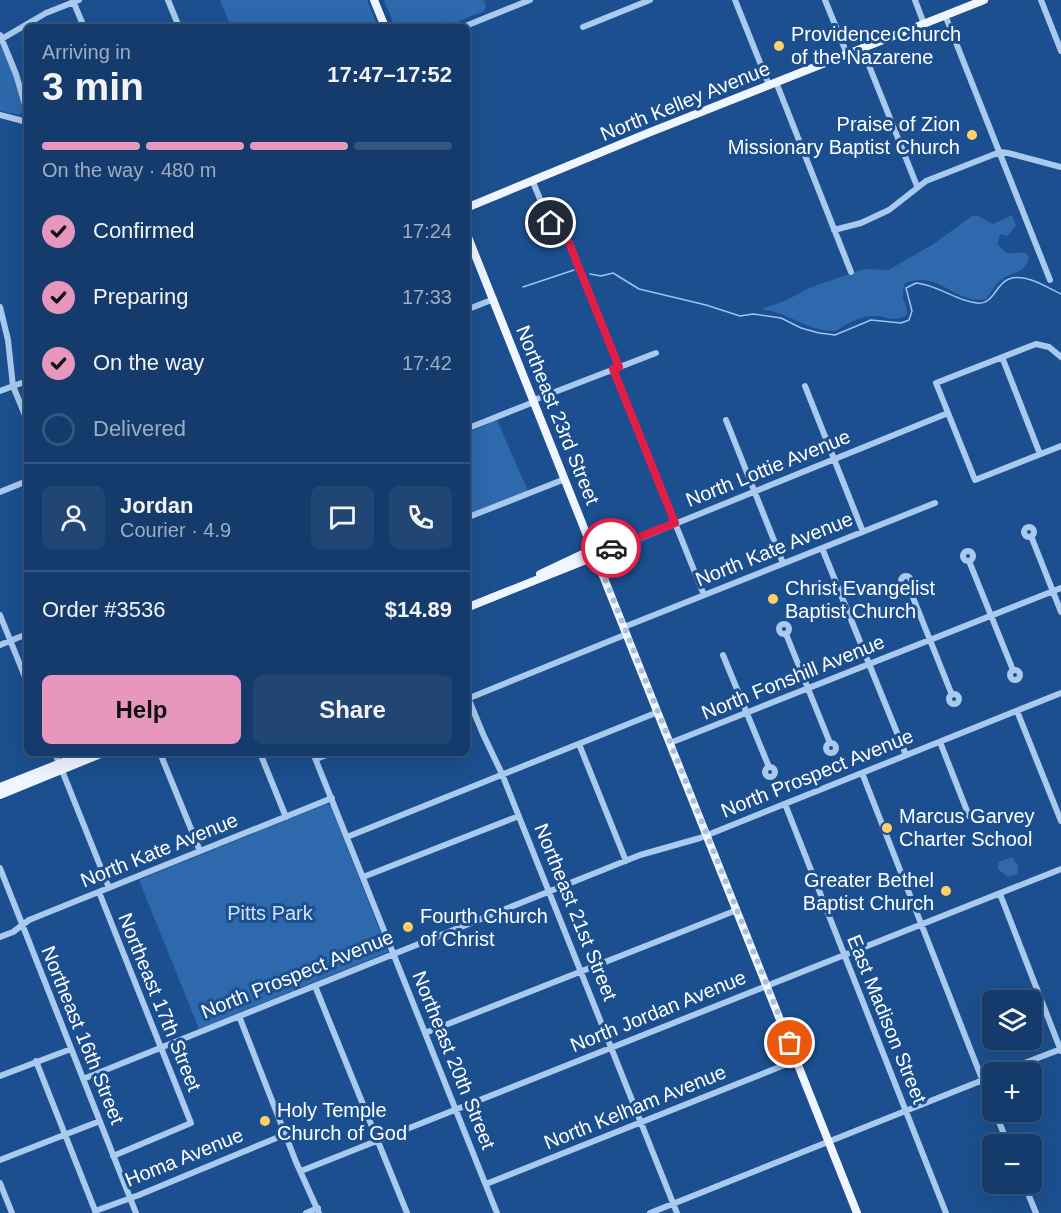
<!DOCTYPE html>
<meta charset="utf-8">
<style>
body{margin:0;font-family:Helvetica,sans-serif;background:#214673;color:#f1f3f6;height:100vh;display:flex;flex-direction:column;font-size:22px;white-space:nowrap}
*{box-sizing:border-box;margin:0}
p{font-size:20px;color:#9dadc1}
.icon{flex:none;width:33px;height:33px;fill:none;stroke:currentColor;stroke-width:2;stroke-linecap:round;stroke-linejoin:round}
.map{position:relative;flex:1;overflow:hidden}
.drawer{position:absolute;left:24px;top:24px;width:446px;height:732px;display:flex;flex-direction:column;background:#143b6b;border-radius:9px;box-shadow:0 6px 24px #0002,0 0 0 2px #33557e}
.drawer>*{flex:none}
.controls{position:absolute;left:982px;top:990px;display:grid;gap:12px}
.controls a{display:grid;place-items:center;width:60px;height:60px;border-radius:9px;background:#143b6b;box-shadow:0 6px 24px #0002,0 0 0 2px #33557e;font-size:30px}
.pin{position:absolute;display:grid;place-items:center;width:51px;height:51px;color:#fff;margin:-26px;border:3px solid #fff;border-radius:50%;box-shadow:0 2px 6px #0007}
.courier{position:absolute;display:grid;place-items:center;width:60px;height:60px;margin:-30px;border:4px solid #e11d48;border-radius:50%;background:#fff;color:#222;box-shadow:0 2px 8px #0007}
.summary em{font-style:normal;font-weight:800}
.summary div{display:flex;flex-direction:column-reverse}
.summary{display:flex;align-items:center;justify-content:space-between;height:102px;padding:0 18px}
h1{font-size:39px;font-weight:800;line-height:45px}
.bar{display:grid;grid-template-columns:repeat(4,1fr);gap:9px 6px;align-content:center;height:72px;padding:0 18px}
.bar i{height:8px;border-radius:4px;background:#33557e}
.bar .current{background:#e797bd}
.bar p{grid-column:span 4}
.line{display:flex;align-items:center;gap:15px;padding:0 18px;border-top:2px solid #33557e}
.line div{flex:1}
.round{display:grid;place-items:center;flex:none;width:63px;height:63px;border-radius:9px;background:#214673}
ol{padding:0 18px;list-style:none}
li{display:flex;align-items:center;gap:18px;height:66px}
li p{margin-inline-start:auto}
li .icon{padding:6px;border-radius:50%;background:#e797bd;color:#111;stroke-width:4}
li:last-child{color:#9dadc1}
li i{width:33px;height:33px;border:3px solid #33557e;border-radius:50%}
.action{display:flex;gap:12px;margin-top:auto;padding:12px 18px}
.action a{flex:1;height:69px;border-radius:9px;background:#e797bd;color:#111;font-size:24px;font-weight:800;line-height:69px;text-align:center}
.action a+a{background:#214673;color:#f1f3f6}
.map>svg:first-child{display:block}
.green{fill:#2e69ad}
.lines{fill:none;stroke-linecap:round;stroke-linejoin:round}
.stream{stroke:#9cc4f0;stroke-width:1.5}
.minor{stroke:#a9c9ee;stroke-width:6}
.major{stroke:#f0f6ff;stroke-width:8}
.done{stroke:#afc1d8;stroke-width:6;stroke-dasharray:0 10.8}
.route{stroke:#e11d48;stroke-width:8}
.poi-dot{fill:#ffd166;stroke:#1b4f8f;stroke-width:2}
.labels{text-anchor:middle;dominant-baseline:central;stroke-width:6;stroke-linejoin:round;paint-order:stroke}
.poi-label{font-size:20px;fill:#fff;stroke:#1b4f8f;text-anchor:start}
.street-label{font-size:20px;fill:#fff;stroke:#1b4f8f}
.park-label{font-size:20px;fill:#cfe3fa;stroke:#1b4f8f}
</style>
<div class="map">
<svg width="1061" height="1213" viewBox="0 0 1061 1213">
<rect width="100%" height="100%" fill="#1b4f8f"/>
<path class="green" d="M220,0H367L378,27H231Z
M384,0H484L486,5L484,11L445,27H395Z
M0,46C13,62 18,91 23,111L20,115L0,111Z
M1012,215L1016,226L1007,236L1000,234L998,244C1009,260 1012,250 1026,253L1029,257C1023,277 1014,269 1001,280C995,284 991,293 986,299C954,305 941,270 905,283C899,302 908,301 907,315C892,324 888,315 873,316C859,316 847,324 836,331C809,332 789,313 762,309L787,300L809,288L864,269L888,270L932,245L972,216H978L993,224Z
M497,420L528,491L467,516V433Z
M326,804L331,806L388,952L199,1029L139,880Z
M1012,857L1018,865L1017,874L1008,877L998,869L999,862Z"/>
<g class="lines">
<path class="stream" d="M590,274L601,276L613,273L639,289L706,305L740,316L753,314L781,318L801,328L819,333L835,335L871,320L901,323L909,320L912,311L906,288L916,283C939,285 955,301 977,303C994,305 995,284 1009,279C1026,273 1046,287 1061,294
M523,287L574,270"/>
<path class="minor" d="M168,0L179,27
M735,0L769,85
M825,0L847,54
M915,0L924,24
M1041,0L1061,51
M73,1L84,27
M945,15L1050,280
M463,27L530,0
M583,27L650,0
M0,35L16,74L27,112
M0,40L46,13L79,0
M862,48L917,186
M776,82L851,272
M0,115L27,122
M533,182L549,221L567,237L619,367
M834,230L861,223L889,210L926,181L1000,152L1008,153L1061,167
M0,307L8,340L13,386L27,420
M466,310L494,299
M1002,357L1040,454
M1061,357L1049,347L1036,344L936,383L975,480L1061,446
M613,369L704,595
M805,386L863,532
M0,391L27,381
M534,400L656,353
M726,420L783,563
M466,429L534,402
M0,492L27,481
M466,518L565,479
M1024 532a5 5 0 1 1 10 0a5 5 0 1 1-10 0Z
M1031,536L1061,612
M822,548L906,755
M963 556a5 5 0 1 1 10 0a5 5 0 1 1-10 0Z
M596,556L948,413
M969,561L1013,670
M901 581a5 5 0 1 1 10 0a5 5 0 1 1-10 0Z
M908,585L952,695
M0,615L27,682
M779 629a5 5 0 1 1 10 0a5 5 0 1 1-10 0Z
M624,627L935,503
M786,634L830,743
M0,645L27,634
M723,655L769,767
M1010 675a5 5 0 1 1 10 0a5 5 0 1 1-10 0Z
M466,693L483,734L502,774L677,1213
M949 699a5 5 0 1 1 10 0a5 5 0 1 1-10 0Z
M467,699L627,634
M1017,711L1061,821
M940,742L969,816
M670,743L1061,588
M826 748a5 5 0 1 1 10 0a5 5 0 1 1-10 0Z
M579,744L626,861
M55,753L109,888
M160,753L200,851
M260,753L286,817
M313,753L497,1213
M316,759L332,753
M765 772a5 5 0 1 1 10 0a5 5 0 1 1-10 0Z
M862,773L993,1107
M785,804L946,1213
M347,837L658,712
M0,868L136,1213
M363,877L519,816
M99,892L191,1123L113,1156
M1000,894L1061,1051
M0,937L13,932L29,920L332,798
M315,986L407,1213
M239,1016L296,1162L319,1213
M425,1033L737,910
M36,1061L96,1213
M1001,1072L1061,1049
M0,1076L71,1049
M83,1079L640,855L700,838L1061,693
M995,1112L1008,1144
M0,1160L100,1121
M301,1171L1061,869
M0,1183L12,1213
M486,1184L797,1060
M1024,1184L1036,1213
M95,1211L139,1195L286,1134
M306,1213L318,1208
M650,1213L993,1076"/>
<path class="major" d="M374,0L385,27
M466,208L648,133L984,0
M466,232L857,1213
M540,574L593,549
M466,608L596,556
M0,787L86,753
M0,795L103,753"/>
</g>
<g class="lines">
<path class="done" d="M611,548L596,556L790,1043"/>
<path class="route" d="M551,223L563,232L569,243L619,367L613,369L675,523L611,548"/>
</g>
<g class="poi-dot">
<circle cx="779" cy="46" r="6"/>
<circle cx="972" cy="135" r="6"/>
<circle cx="773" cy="599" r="6"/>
<circle cx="887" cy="828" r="6"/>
<circle cx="946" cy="891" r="6"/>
<circle cx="408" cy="927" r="6"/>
<circle cx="265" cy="1121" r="6"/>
</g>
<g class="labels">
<g class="poi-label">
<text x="791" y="34">Providence Church<tspan x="791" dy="23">of the Nazarene</tspan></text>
<text x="960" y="124" text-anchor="end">Praise of Zion<tspan x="960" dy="23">Missionary Baptist Church</tspan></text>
<text x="785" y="588">Christ Evangelist<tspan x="785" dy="23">Baptist Church</tspan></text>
<text x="899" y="816">Marcus Garvey<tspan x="899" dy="23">Charter School</tspan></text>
<text x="934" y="880" text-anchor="end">Greater Bethel<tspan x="934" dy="23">Baptist Church</tspan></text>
<text x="420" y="916">Fourth Church<tspan x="420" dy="23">of Christ</tspan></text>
<text x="277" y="1110">Holy Temple<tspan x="277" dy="23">Church of God</tspan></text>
</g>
<g class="street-label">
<text transform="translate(685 101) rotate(-22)">North Kelley Avenue</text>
<text transform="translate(558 415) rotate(68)">Northeast 23rd Street</text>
<text transform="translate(768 468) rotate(-22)">North Lottie Avenue</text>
<text transform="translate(774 549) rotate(-22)">North Kate Avenue</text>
<text transform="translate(793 677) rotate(-22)">North Fonshill Avenue</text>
<text transform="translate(817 773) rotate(-22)">North Prospect Avenue</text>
<text transform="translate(159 850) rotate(-22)">North Kate Avenue</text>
<text transform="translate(576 912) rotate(68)">Northeast 21st Street</text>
<text transform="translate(297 974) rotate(-22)">North Prospect Avenue</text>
<text transform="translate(160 1002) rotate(68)">Northeast 17th Street</text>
<text transform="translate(658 1011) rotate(-22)">North Jordan Avenue</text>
<text transform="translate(887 1019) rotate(68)">East Madison Street</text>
<text transform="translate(83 1035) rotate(68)">Northeast 16th Street</text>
<text transform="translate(454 1060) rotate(68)">Northeast 20th Street</text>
<text transform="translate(635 1107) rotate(-22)">North Kelham Avenue</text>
<text transform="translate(184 1157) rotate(-22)">Homa Avenue</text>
</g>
<g class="park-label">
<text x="270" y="913">Pitts Park</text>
</g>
</g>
</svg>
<div class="controls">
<a><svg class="icon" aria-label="layers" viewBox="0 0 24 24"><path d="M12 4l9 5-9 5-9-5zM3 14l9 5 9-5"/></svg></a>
<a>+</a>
<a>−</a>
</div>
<div class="pin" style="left:790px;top:1043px;background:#ea580c"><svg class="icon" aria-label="bag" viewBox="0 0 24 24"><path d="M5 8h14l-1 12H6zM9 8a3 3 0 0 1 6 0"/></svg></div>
<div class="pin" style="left:551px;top:223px;background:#1f2937"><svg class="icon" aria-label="home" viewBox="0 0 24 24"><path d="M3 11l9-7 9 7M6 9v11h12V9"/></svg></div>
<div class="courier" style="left:611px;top:548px"><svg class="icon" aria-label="car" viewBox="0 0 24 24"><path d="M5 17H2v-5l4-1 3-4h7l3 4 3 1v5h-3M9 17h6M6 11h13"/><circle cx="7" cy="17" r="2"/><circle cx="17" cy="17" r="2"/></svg></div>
<section class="drawer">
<div class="summary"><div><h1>3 min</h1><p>Arriving in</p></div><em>17:47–17:52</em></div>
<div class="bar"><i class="current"></i><i class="current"></i><i class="current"></i><i></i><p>On the way · 480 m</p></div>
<ol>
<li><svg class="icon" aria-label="check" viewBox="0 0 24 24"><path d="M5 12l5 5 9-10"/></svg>Confirmed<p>17:24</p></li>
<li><svg class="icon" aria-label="check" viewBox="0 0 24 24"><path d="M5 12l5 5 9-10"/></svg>Preparing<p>17:33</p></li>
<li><svg class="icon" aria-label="check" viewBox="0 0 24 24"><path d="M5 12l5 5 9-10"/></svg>On the way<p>17:42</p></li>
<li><i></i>Delivered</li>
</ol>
<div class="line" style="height:108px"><a class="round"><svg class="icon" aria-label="person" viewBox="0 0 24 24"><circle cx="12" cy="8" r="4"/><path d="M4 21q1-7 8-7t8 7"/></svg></a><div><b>Jordan</b><p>Courier · 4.9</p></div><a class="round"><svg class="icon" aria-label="chat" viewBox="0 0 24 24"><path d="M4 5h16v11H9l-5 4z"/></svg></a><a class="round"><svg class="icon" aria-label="phone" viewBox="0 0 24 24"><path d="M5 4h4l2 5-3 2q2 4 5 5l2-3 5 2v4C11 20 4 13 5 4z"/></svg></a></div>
<div class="line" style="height:78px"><div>Order #3536</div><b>$14.89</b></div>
<div class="action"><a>Help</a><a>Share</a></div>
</section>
</div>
